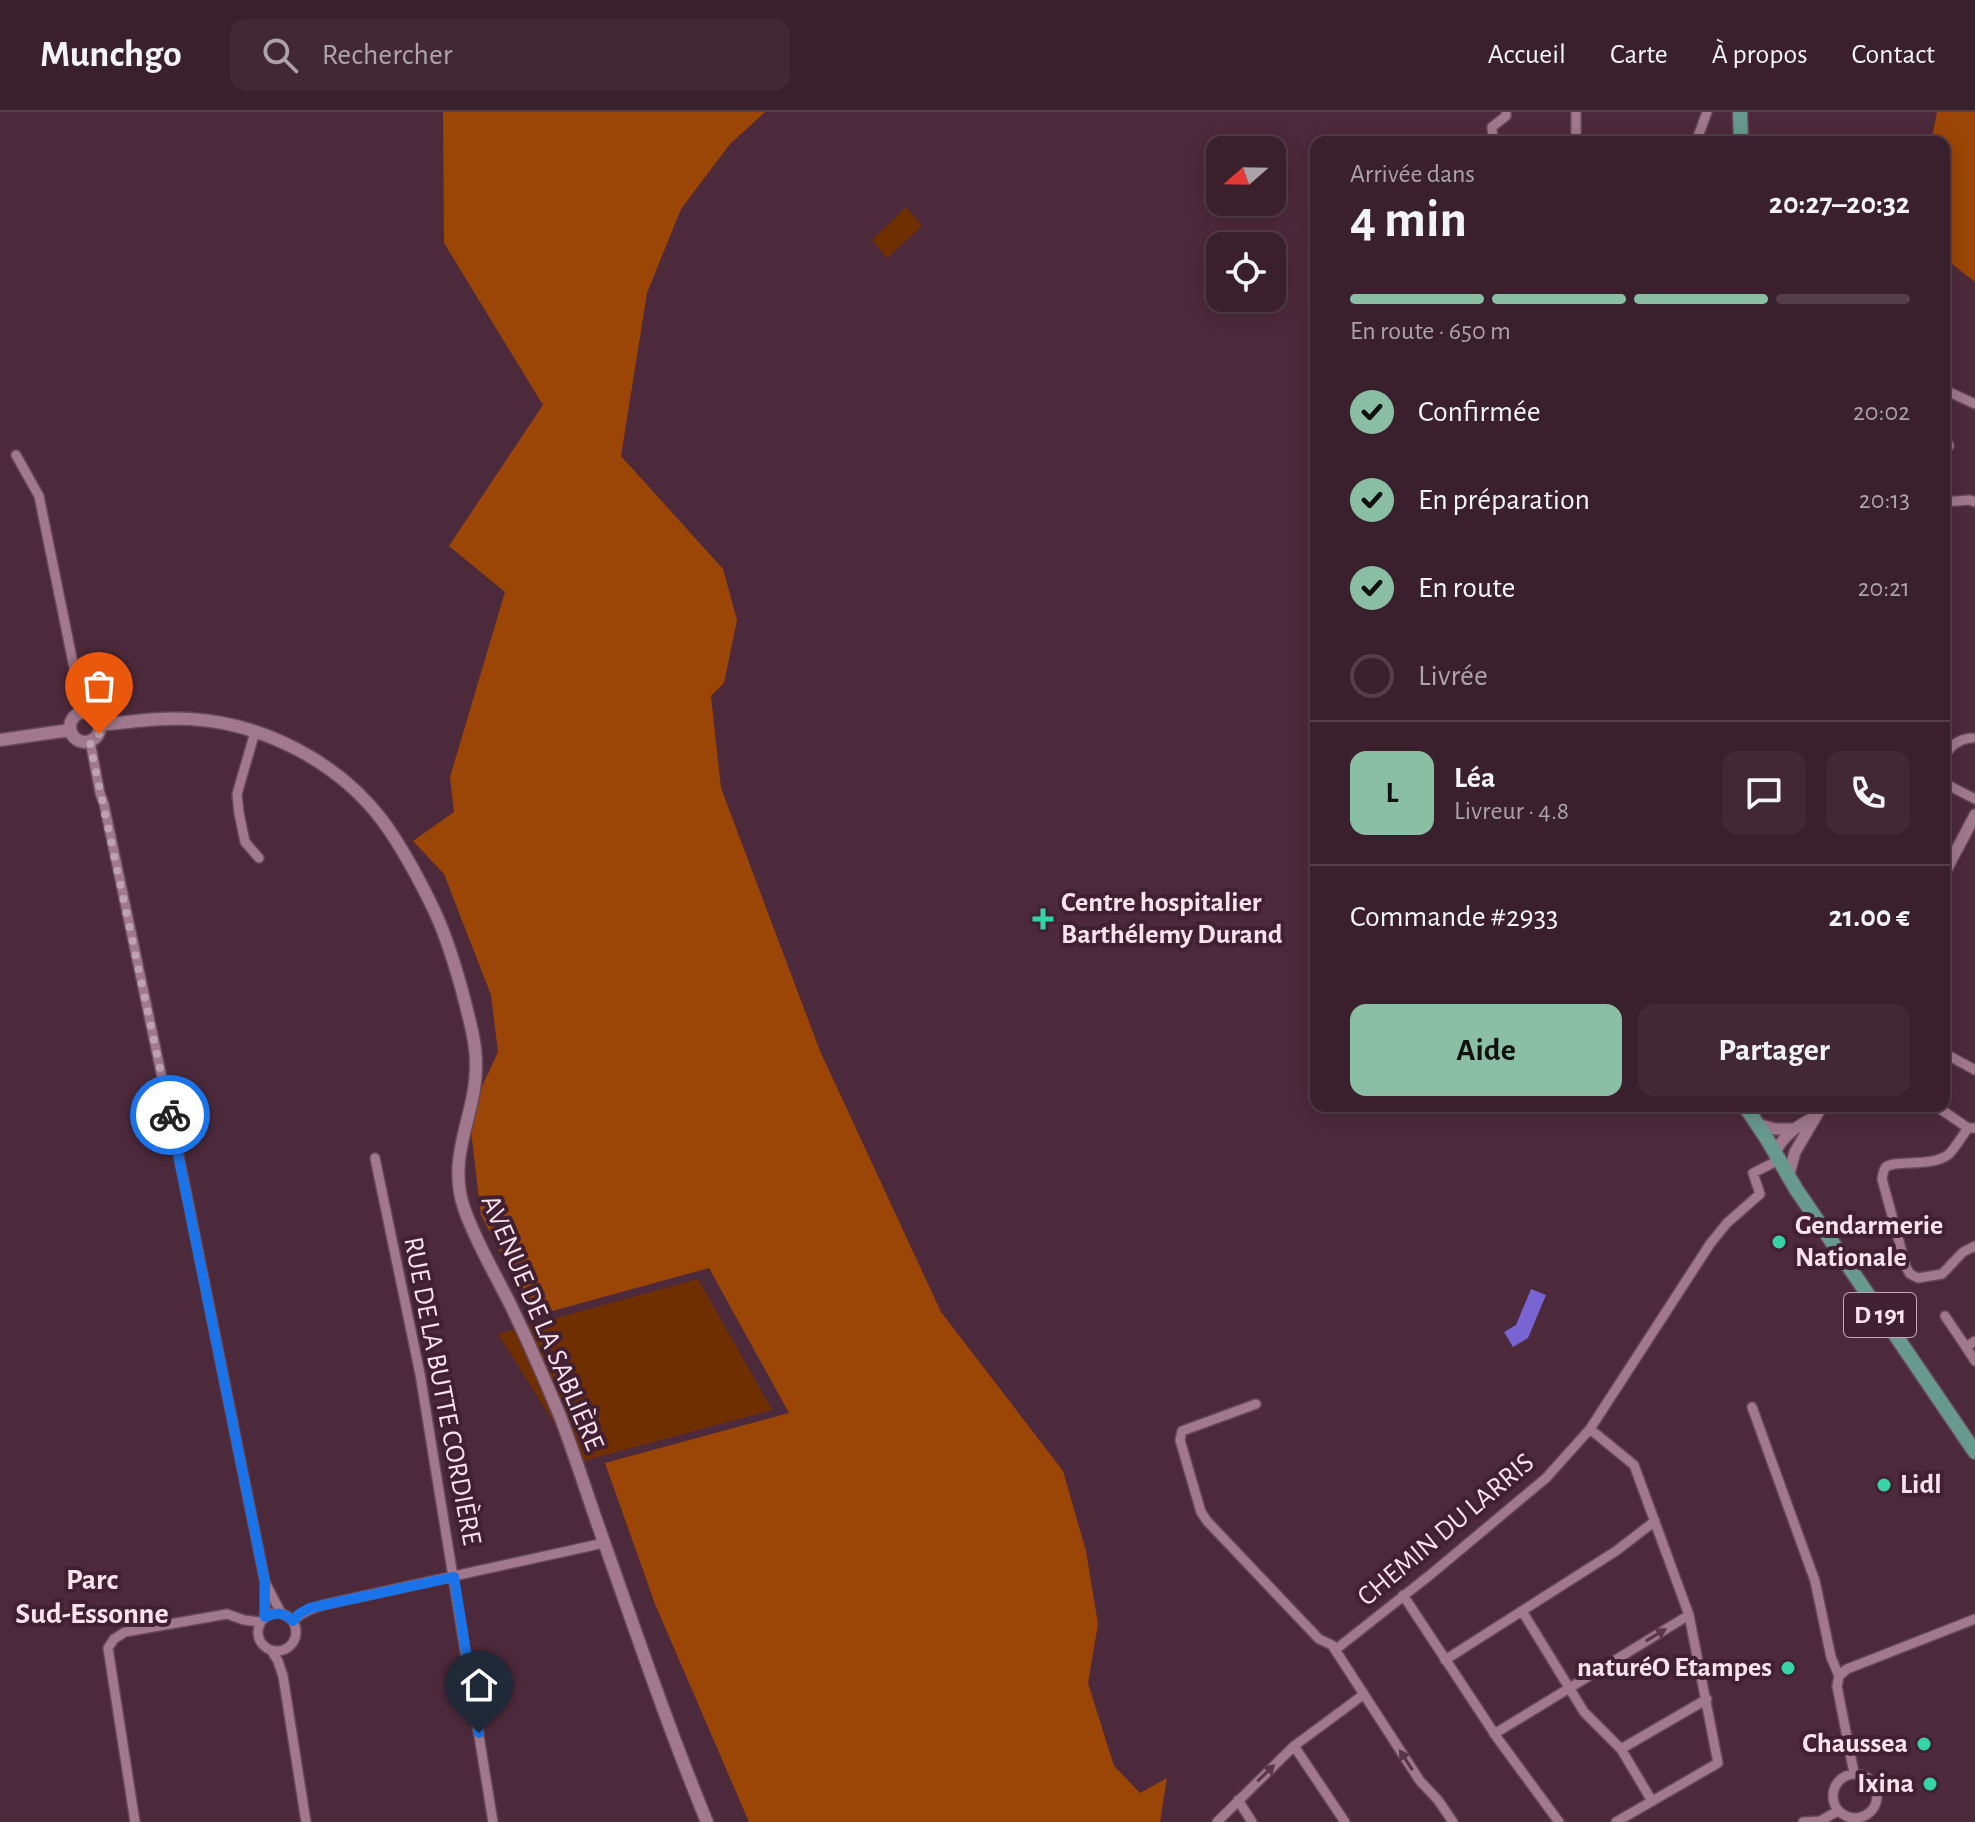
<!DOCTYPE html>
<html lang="fr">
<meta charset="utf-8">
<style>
body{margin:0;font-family:"Alegreya Sans",sans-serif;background:#412834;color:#f1f3f6;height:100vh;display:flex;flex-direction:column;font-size:30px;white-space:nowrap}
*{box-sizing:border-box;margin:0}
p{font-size:26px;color:#aba3a9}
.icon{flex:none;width:44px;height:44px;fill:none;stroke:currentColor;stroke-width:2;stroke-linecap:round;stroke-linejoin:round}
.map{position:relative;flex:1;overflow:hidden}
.drawer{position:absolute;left:1310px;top:24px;width:640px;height:976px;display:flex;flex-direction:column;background:#3a202c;border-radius:16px;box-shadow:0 4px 20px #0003,0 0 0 2px #543e48}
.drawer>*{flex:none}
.needle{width:52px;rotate:250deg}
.controls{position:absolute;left:1206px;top:24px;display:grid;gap:16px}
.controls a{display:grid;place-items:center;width:80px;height:80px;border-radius:16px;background:#3a202c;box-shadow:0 4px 20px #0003,0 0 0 2px #543e48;font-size:40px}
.pin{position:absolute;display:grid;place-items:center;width:68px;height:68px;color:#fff;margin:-82px -34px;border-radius:50% 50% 50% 0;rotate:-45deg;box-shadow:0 0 8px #0007}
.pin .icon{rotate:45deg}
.courier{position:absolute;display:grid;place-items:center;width:80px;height:80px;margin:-40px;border:6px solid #1a73e8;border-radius:50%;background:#fff;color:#222;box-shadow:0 2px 10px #0007}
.overview em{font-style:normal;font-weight:700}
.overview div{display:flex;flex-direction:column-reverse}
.overview{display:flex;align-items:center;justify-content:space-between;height:136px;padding:0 40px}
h1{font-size:52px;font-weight:700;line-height:60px}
.bar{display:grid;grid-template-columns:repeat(4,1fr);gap:12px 8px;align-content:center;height:96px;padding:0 40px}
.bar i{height:10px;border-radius:6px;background:#543e48}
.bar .selected{background:#8abfa5}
.bar p{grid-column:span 4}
.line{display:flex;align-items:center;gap:20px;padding:0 40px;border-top:2px solid #543e48}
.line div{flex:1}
.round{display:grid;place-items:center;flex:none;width:84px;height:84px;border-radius:16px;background:#412834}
ol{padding:0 40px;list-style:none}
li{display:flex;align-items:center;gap:24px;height:88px}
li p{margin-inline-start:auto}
li .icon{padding:8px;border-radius:50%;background:#8abfa5;color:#111;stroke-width:4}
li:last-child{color:#aba3a9}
li i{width:44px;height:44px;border:4px solid #543e48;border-radius:50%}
.button{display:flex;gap:16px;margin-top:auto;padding:16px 40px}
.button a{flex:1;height:92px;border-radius:16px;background:#8abfa5;color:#111;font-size:32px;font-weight:700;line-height:92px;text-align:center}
.button a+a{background:#412834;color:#f1f3f6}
header{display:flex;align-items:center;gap:48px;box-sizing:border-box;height:112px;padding:0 40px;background:#3a202c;border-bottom:2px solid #543e48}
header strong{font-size:38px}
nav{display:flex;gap:44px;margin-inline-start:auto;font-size:28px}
.search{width:560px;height:72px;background:#412834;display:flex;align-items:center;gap:20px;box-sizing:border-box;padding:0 28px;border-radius:16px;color:#aba3a9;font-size:30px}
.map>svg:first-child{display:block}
.green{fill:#702f00}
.forest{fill:#9b4606}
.water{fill:#7864d2}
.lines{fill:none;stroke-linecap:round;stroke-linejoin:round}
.minor-casing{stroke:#654757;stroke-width:12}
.tertiary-casing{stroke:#654757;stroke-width:14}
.secondary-casing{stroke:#654757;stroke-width:15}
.primary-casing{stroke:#654757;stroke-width:17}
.minor{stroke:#a1788c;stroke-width:9}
.tertiary{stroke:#a1788c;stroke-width:11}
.secondary{stroke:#a1788c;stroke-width:12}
.primary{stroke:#67998d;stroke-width:14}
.oneway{fill:#593648}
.done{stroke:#bda2af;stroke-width:8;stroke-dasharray:0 14.4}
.route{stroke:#1a73e8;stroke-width:10}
.poi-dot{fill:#35d4a7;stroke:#412031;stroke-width:3}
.labels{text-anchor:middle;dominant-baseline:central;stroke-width:8;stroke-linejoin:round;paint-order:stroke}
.shield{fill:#412031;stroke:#c2a8b5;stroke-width:2}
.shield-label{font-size:26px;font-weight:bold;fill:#fae2ed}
.poi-label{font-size:28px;font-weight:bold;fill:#fae2ed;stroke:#412031;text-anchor:start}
.street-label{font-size:28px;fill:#fae2ed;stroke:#412031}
.neighbourhood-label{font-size:30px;font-weight:bold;fill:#fae2ed;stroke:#412031}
</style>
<header>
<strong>Munchgo</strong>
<div class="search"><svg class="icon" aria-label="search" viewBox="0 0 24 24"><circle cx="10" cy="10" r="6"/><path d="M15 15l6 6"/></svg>Rechercher</div>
<nav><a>Accueil</a><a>Carte</a><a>À propos</a><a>Contact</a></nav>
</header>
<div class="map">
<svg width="1975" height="1710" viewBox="0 0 1975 1710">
<rect width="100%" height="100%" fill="#4d2a3b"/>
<path class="green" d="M906,95L922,114L887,146L872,128Z
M698,1167L772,1298L579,1350L498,1222Z"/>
<path class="forest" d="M443,0H765L730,32L681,97L647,181L621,344L723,457L737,508L724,571L711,584L721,676L820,939L941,1200L1063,1359L1086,1439L1098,1512L1088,1571L1114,1654L1140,1681L1167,1666L1160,1710H749L655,1492L605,1351L789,1301L709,1156L534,1204L481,1103L469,1002L498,940L491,883L444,762L413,729L454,700L450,665L505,480L449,434L543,293L444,131Z
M1937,0H1975V170L1952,152H1944V30H1931Z"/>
<path class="water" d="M1531,1177L1546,1183L1528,1226L1513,1235L1504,1220L1516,1213Z"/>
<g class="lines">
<defs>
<path id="minor" d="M1576,0V30
M1493,30L1492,15L1506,4V0
M1696,30L1707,0
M1946,173L1944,184V322L1949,334
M1945,278L1975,292
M16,343L39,384L83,600
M1944,390L1970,388L1975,390
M255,620L237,682L239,701L245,730L259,746
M90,629L100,681L104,692L186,1079L265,1470L281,1501
M1944,647C1949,634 1958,627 1972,626
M1944,671L1975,687
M1944,941L1975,958
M1936,994L1968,1016H1975
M1968,1016C1962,1024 1956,1035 1949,1042C1932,1056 1896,1047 1886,1055C1883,1058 1883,1063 1882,1067L1906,1155L1910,1162L1918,1166L1942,1162L1963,1140L1975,1134
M375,1046L420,1262L493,1710
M1945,1204L1966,1235
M1975,1229L1966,1235L1975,1249
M1256,1292L1182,1319L1180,1328L1201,1400L1207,1409L1319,1527L1332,1533L1420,1669L1438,1688L1453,1710
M1752,1295L1815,1469L1831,1545L1839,1564L1837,1574L1854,1661
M1590,1317L1634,1353L1689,1503L1718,1651L1616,1710
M265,1474V1505
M1403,1483L1498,1627L1559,1710
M1522,1499L1584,1600L1621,1637L1652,1689
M258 1520a19 19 0 1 1 38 0a19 19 0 1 1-38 0Z
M293,1509C303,1499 313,1496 327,1492L604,1431
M271,1538L278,1549L283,1564L306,1710
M1335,1538L1430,1463L1546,1366L1590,1317L1710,1132L1727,1111L1760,1082L1753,1061L1779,1048
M1445,1548L1616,1439L1655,1409
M1839,1564L1847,1557L1975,1507
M1494,1622L1689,1503
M1294,1634L1345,1710
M1621,1637L1707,1587
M1833 1684a22 22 0 1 1 44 0a22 22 0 1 1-44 0Z
M1238,1688L1252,1710
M135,1710L108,1536L114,1527L125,1520L227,1502L244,1508L261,1510
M1217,1710L1294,1634L1363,1583
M1803,1710L1820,1709L1838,1699"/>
<path id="tertiary" d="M1944,762L1975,703
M1757,1012L1775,1017H1793
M1775,1040C1785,1022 1797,1014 1815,1005
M1788,1065L1795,1040L1822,994"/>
<path id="secondary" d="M70 615a15 15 0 1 1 30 0a15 15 0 1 1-30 0Z
M100,613C130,610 160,605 190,607C263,611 338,650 382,708C403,736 419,767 434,798C448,828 457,859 465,890C470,910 476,931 476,952C477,1002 446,1043 464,1096C476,1131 496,1163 512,1196C529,1231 545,1268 560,1304C574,1341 586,1379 599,1416C634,1514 667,1613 707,1710
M0,628L70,618"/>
<path id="primary" d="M1740,0L1741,30
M1745,994L1767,1027L1796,1077L1975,1340"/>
</defs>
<use href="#minor" class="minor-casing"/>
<use href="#tertiary" class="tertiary-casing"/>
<use href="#secondary" class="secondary-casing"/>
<use href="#primary" class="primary-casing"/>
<use href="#minor" class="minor"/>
<use href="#tertiary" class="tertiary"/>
<use href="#secondary" class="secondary"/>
<use href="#primary" class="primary"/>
</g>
<defs><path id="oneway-solid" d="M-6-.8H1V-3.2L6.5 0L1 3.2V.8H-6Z" transform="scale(2)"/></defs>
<g class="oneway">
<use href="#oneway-solid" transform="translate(1656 1523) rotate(-31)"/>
<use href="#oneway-solid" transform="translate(1406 1648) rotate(-123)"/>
<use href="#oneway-solid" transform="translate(1266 1661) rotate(-44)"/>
</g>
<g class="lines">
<path class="done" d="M99,622L90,629L92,641L170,1003"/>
<path class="route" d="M170,1003L265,1470V1505C276,1500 284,1500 293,1509L299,1502L310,1496L454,1465L479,1621"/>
</g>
<g class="poi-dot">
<path d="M1039 795h8v8h8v8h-8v8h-8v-8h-8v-8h8z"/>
<circle cx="1779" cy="1130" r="8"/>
<circle cx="1884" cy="1373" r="8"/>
<circle cx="1788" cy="1556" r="8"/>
<circle cx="1924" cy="1632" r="8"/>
<circle cx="1930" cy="1672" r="8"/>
</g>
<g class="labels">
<rect class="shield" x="1844" y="1181" width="72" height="44" rx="6"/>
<g class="shield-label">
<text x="1880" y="1203">D 191</text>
</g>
<g class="poi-label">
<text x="1061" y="791">Centre hospitalier<tspan x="1061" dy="32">Barthélemy Durand</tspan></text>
<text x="1795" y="1114">Gendarmerie<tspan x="1795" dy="32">Nationale</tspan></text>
<text x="1900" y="1373">Lidl</text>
<text x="1772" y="1556" text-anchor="end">naturéO Etampes</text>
<text x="1908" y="1632" text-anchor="end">Chaussea</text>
<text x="1914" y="1672" text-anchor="end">Ixina</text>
</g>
<g class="street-label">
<text transform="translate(542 1211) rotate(67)">AVENUE DE LA SABLIÈRE</text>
<text transform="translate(442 1279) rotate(79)">RUE DE LA BUTTE CORDIÈRE</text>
<text transform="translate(1446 1418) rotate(-40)">CHEMIN DU LARRIS</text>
</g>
<g class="neighbourhood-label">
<text x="92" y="1468">Parc<tspan x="92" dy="34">Sud-Essonne</tspan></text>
</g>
</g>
</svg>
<div class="controls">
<a><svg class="needle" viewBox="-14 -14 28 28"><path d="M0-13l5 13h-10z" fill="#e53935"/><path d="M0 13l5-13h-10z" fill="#aba3a9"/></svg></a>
<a><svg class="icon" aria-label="locate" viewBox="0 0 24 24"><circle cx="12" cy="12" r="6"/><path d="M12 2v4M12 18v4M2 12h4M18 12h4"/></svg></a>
</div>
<div class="pin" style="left:99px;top:622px;background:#ea580c"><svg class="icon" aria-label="bag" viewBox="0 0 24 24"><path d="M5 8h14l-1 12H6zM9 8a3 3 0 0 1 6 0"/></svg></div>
<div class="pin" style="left:479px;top:1621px;background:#1f2937"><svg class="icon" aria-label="home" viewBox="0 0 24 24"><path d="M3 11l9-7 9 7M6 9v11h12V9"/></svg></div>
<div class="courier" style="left:170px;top:1003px"><svg class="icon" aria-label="bike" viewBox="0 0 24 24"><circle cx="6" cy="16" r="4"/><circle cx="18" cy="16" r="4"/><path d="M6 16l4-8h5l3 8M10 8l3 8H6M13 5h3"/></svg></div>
<section class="drawer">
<div class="overview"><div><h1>4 min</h1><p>Arrivée dans</p></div><em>20:27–20:32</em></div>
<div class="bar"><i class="selected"></i><i class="selected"></i><i class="selected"></i><i></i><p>En route · 650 m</p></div>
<ol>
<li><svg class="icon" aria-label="check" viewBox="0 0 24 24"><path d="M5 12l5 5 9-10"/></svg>Confirmée<p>20:02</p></li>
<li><svg class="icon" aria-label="check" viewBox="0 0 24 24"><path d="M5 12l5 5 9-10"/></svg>En préparation<p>20:13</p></li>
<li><svg class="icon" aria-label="check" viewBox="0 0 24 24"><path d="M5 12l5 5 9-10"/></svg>En route<p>20:21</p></li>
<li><i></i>Livrée</li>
</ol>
<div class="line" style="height:144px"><b class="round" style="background:#8abfa5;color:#111">L</b><div><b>Léa</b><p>Livreur · 4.8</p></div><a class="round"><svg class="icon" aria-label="chat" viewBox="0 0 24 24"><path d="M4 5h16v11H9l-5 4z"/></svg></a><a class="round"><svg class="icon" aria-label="phone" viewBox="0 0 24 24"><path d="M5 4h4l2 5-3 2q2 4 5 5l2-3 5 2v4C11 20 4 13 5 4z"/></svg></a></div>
<div class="line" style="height:104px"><div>Commande #2933</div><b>21.00 €</b></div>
<div class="button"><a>Aide</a><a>Partager</a></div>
</section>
</div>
